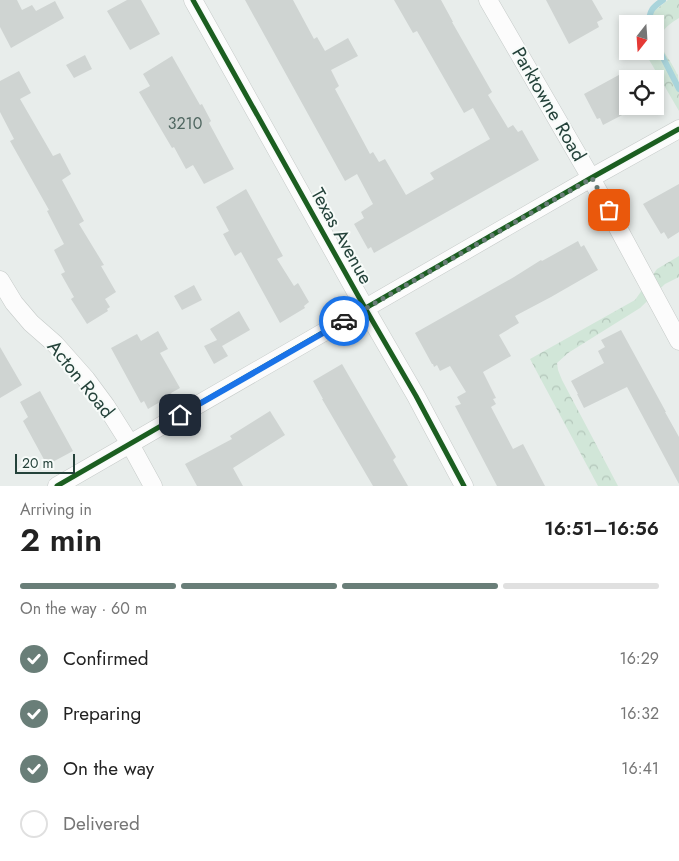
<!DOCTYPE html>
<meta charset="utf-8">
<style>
body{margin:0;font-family:Jost,sans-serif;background:#f6f6f6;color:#222;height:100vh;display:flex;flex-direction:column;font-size:19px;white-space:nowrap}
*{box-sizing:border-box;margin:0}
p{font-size:16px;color:#767676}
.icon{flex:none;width:28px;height:28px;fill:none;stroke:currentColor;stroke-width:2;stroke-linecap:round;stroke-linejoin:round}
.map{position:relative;height:486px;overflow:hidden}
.side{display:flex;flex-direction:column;background:#fff;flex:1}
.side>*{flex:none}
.needle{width:32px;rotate:197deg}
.fabs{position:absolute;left:619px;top:15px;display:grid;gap:10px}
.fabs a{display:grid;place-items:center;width:45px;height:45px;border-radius:0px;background:#fff;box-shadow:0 2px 8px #0003;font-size:25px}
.scale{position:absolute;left:15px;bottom:12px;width:60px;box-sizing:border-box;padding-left:5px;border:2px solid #24423a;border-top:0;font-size:14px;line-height:18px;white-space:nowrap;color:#24423a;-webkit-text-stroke:4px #f7fbf9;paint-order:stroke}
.pin{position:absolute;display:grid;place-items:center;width:42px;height:42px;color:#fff;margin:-21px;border-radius:10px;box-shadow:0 2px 8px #0006}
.courier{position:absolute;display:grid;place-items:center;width:50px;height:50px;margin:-25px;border:4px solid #1a73e8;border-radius:50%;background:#fff;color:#222;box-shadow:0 1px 6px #0007}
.headline em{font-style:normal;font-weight:600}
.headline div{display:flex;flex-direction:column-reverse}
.headline{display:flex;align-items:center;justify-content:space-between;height:85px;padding:0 20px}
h1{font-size:32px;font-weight:600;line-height:38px}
.bar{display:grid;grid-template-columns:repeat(4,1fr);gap:8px 5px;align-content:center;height:60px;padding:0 20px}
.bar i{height:6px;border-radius:4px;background:#e0e0e0}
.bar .current{background:#697e78}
.bar p{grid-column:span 4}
ol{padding:0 20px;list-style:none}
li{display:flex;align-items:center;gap:15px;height:55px}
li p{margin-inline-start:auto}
li .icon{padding:5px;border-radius:50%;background:#697e78;color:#fff;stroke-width:4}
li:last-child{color:#767676}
li i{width:28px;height:28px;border:2px solid #e0e0e0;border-radius:50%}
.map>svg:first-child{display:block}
.park{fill:url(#park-crowns)}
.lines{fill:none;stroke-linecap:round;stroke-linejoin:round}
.stream{stroke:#a9d4db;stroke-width:6}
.building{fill:#cfd4d2}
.minor-casing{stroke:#c5cac8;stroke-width:19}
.minor{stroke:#fcfcfc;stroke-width:18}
.cycleway-casing{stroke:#f7fbf9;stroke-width:8}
.cycleway{stroke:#1b5e20;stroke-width:5}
.done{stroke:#697e78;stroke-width:5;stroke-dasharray:0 9}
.route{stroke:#1a73e8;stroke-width:6}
.labels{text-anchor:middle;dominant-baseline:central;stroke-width:4;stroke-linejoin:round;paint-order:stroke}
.number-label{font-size:16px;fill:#506761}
.street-label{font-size:19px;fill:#24423a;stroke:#f7fbf9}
</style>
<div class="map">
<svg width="679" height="486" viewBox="0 0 679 486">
<defs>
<pattern id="park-crowns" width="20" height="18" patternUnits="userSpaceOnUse" patternTransform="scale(1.25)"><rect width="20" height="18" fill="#d1e6d8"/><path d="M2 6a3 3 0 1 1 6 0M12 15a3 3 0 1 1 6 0" fill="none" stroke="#b3c6ba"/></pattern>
</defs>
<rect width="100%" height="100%" fill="#e8edeb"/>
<path class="park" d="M668,0H679V18C643,39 668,51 678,76C679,84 679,102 679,111L644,51H655V24H646L653,12Z
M679,256V277L665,284L640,308L568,353L557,363L558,370L562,380L618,486H598L530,359L635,300L657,269Z"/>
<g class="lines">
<path class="stream" d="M649,24C649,10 653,7 663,0
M655,42L679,89"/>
</g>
<path class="building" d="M0,0H17L22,10L32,5L36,11L55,1L64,18L11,48L0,27Z
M127,0H141L160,34L130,50L107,11Z
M245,0H293L314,39L317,37L325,51L348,38L358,56L331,70L339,86L335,89L370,154L373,152L379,162L385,159L406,195L434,179L430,173L490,139L473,108L464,113L417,31L413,33L394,0H441L453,22H452L492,92L488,95L508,128L513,125L518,132L522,130L539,160L374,253L371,247L368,249L354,224L364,218L361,212L373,204L357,174L345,181Z
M546,0H592L603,19L597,22L599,27L569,44Z
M85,55L92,69L74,78L66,65Z
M172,56L200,105L202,104L211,121L209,123L234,169L204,184L193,165L186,169L174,147L172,148L139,92L150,86L143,74Z
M628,70V112L603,125L600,118L597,119L584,94Z
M19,71L31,93L20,99L53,156L60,153L71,174L62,180L84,221L79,224L104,265L101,266L116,292L105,299L110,307L107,309L108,311L87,324L71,299L74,297L61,274L65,272L54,250L64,244L47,211L49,210L10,141L14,139L0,112V81Z
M679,184V232L668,239L664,232L661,234L643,204Z
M246,189L283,256L277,259L294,286L298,283L309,302L304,306L305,308L280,323L241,252L235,256L223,234L229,231L216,207Z
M578,241L581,247L584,245L598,270L551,297L515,316L519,323L499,335L511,356L483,372L496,398L493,399L496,404L491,407L513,449L523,444L545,486H497L455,406L461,404L457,397L466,392L450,366L440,371L437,365L434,367L433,364H432L415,333L514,277L541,260L542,261Z
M194,285L202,300L182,310L174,296Z
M239,311L250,330L222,346L228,356L214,364L204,346L217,340L210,329Z
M621,330L666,412H665L679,437V484L627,387L584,408L577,394H578L571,381L604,363L598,351L605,347L601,340Z
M158,331L168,349L160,353L180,388L171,393L172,395L148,409L144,401L141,403L111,348L137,334L141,341Z
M0,347L22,385L0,398Z
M342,364L396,457L393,460L408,486H373L322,399H323L313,381Z
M40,391L73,451L47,465L23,421L28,417L20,402Z
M270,411L285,435L233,468L243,486H197L185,464L232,439L230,436Z"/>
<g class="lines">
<defs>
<path id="minor" d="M193,0L365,308L416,396L464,486
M488,0L591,178L679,341
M0,280L14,303L31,323L55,344L86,379L106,406L130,444L153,486
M57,486L591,178L679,129"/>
</defs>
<use href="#minor" class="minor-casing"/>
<use href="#minor" class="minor"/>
<defs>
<path id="cycleway" d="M193,0L365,308L416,396L464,486
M57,486L591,178L679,129"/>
</defs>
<use href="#cycleway" class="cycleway-casing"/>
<use href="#cycleway" class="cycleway"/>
</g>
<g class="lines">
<path class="done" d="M344,321L592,178L609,210"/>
<path class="route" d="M180,415L344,321"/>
</g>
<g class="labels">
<g class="number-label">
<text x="185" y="123">3210</text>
</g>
<g class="street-label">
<text transform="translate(549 104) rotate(60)">Parktowne Road</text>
<text transform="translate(342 236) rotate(61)">Texas Avenue</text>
<text transform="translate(81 379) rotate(51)">Acton Road</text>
</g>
</g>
</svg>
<div class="fabs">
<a><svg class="needle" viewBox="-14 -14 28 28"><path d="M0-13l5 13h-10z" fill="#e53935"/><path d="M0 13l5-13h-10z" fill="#767676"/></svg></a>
<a><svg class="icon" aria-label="locate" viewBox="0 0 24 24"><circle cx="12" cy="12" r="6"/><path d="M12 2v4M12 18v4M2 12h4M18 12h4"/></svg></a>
</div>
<div class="scale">20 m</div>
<div class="pin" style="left:609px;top:210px;background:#ea580c"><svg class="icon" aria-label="bag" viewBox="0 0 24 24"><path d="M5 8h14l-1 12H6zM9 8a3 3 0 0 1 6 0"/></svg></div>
<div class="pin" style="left:180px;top:415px;background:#1f2937"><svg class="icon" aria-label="home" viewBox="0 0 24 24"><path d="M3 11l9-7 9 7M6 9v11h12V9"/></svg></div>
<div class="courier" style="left:344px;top:321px"><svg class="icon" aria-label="car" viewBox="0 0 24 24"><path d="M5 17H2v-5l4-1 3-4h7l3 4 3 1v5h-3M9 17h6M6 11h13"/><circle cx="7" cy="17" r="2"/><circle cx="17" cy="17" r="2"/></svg></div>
</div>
<section class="side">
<div class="headline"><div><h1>2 min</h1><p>Arriving in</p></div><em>16:51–16:56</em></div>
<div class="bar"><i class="current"></i><i class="current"></i><i class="current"></i><i></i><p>On the way · 60 m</p></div>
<ol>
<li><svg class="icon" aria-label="check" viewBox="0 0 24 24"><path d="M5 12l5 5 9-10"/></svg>Confirmed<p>16:29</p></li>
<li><svg class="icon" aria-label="check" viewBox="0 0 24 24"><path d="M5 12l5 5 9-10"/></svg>Preparing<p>16:32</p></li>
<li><svg class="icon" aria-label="check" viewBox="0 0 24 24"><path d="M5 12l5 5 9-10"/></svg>On the way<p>16:41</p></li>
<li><i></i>Delivered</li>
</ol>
</section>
